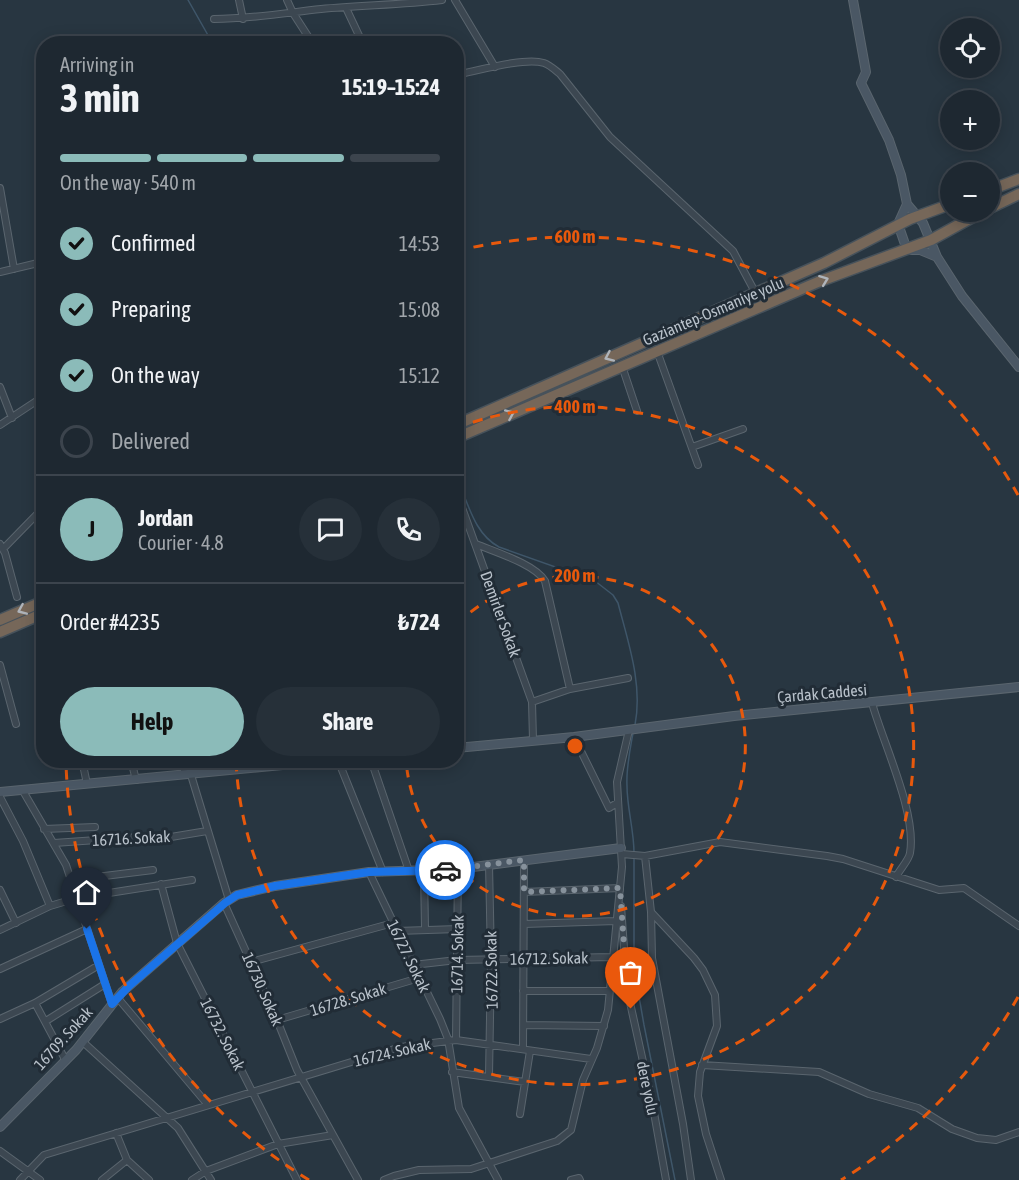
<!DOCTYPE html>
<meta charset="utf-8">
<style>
body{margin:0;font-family:"Asap Condensed",sans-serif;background:#263039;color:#f1f3f6;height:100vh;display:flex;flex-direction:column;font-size:22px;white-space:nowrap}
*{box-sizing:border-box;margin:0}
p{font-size:20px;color:#a1a6ab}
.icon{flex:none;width:33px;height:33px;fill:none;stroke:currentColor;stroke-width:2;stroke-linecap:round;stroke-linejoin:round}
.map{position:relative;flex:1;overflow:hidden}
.side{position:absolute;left:36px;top:36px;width:428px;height:732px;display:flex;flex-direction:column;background:#1e2831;border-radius:24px;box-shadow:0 3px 15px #0003,0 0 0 2px #3c444d}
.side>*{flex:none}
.tools{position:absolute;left:940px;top:18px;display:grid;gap:12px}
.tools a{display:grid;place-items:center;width:60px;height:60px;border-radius:50%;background:#1e2831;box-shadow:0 3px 15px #0003,0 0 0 2px #3c444d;font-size:30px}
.pin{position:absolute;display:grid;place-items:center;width:51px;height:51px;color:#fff;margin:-62px -26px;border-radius:50% 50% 50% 0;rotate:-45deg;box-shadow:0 0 6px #0007}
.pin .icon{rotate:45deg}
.courier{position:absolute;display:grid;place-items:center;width:60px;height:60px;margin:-30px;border:4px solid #1a73e8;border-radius:50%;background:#fff;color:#222;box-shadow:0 2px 8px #0007}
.summary em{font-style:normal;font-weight:700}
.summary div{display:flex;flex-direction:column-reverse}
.summary{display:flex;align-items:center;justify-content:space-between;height:102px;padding:0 24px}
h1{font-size:39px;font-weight:700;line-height:45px}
.bar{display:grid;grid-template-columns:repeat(4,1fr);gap:9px 6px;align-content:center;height:72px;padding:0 24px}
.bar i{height:8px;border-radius:4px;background:#3c444d}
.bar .active{background:#8bbbb9}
.bar p{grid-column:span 4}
.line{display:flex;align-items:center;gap:15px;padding:0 24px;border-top:2px solid #3c444d}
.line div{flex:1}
.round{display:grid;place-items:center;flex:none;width:63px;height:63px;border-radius:32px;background:#263039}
ol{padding:0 24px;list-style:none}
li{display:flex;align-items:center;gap:18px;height:66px}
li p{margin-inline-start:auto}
li .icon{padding:6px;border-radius:50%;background:#8bbbb9;color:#111;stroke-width:4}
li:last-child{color:#a1a6ab}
li i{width:33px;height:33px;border:3px solid #3c444d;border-radius:50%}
.primary-button{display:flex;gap:12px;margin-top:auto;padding:12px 24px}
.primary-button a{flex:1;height:69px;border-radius:36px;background:#8bbbb9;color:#111;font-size:24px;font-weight:700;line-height:69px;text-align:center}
.primary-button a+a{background:#263039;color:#f1f3f6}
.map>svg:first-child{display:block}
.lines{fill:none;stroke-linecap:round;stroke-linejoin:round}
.stream{stroke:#3f5669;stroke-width:1.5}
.street-casing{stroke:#5a656e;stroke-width:8}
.secondary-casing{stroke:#5a656e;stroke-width:10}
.highway-casing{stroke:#47525b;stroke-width:13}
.street{stroke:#3c4751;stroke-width:6}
.secondary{stroke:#4a5764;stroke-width:8}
.highway{stroke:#766759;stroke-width:10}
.oneway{stroke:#afb4ba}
.done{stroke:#86919b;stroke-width:6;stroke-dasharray:0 10.8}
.route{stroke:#1a73e8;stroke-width:8}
.ring{fill:none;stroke:#e8590c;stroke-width:3;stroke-dasharray:10 8}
.labels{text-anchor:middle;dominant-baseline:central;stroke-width:6;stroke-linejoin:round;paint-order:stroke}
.street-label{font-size:16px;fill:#b9c2cb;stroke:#212c36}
.centre{fill:#e8590c;stroke:#212c36;stroke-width:3}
.ring-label{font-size:18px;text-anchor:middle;font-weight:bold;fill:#e8590c;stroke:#212c36;stroke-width:6;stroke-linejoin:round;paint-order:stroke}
</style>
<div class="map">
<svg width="1019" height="1180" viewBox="0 0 1019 1180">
<rect width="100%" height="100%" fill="#283641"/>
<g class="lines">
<path class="stream" d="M188,0L213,44
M456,476C468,501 473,533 499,547L595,581L613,595L618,603C628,642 643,684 635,725
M633,733C630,750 626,768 627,786C627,808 634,830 634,853
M634,858V968L644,1025L675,1180"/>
<defs>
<path id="street" d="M239,0L243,19
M287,0L293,13L313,44
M455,0L495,67
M346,8L363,44
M214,19C250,19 285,13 321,9C361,5 401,5 442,0
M456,75C477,71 524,57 544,63C550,65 555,70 560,74L610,137L733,251L755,292
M0,188L14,269
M0,272L38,263
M657,351L698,465
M622,366L637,411
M0,387L12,418
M0,425L44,396
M692,447L743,429
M456,491L532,702L533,740
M0,544L5,553L17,597
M476,544C495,552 535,564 545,581L570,689
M3,549L44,507
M0,665L16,724
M532,702L570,689L628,678
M872,703C883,743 917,813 910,853C909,860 900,869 896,877
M574,737L609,808L617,803
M82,760L87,784
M131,760L136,780
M182,760L185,775
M338,760L383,872
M371,760L409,871
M191,775L229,900
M23,791L66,865L112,1004
M0,797L23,841L50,906
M44,829L95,827
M54,843L154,836L159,839L207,831
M622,854L645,856L720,842L827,856L843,859L939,890L964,888L1019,926
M645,856L651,912L694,958L703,970L715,995L717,1026L700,1072L698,1096L706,1134L721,1180
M489,864L491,960L489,1076
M424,871L425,929
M369,872L440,1019L448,1039L459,1108L498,1180
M72,880L153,870
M161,884L177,943L297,1180
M0,890L16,923
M524,892L620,888V890
M224,903L277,1020L297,1070L358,1180
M621,906L627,989L653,1107L666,1180
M651,912L652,958L683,1124L691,1180
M524,924L616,921
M0,930L50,906L77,898L192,880
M397,931L458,929
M251,962L393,923
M413,965L457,960L612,957
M0,969L87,929
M523,991H609
M117,997L208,1105
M35,1003L66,1061
M0,1019L35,1003L99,965
M277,1020L419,978
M46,1021L105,984
M524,1025L604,1026
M456,1040L458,869
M83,1042L178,1128L211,1180
M523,1049L524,860
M702,1065L819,1072L869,1094L918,1108L952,1129L977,1138L996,1140L1019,1132
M452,1072L525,1082
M520,1114L530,1051
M116,1133L127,1160L149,1180
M0,1151L40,1180
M20,1180L44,1155L401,1047L456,1040L591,1059
M102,1180L127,1160
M192,1180L206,1171L278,1144L333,1135
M384,1180L394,1176L419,1170L471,1169L557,1141L571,1130L583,1080L597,1048L608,1010L622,867L617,782L629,730
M571,1180L579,1178L580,1180"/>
<path id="secondary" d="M853,0L866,72L861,83L889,140L901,175L907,204
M907,204L923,223L937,257L920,250H907L898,224Z
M937,257L962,296L1019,367
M456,748L574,737L734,716L1019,687
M0,792L335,760
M0,1127L76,1050L122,992L224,903L237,895L275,886L369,872L458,869L621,848"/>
<path id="highway" d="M990,190L1019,179
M990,208L1019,194
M456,425L824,263L910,219L951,204
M456,438L818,282L931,240L982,212
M0,620L44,601
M0,632L44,613"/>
</defs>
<use href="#street" class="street-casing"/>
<use href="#secondary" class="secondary-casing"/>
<use href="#highway" class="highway-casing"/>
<use href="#street" class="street"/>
<use href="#secondary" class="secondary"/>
<use href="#highway" class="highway"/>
</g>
<defs><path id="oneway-chevron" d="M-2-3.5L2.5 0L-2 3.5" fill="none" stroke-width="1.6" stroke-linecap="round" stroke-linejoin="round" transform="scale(1.5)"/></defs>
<g class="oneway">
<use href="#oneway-chevron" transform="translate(824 280) rotate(-21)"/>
<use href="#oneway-chevron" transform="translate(609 357) rotate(156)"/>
<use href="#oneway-chevron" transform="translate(510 414) rotate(-24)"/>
<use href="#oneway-chevron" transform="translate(22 610) rotate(157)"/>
</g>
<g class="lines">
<path class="done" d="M445,870L524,860V892L620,888L627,989L631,1009"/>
<path class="route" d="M87,929L112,1004L129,986L225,903L237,895L275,886L369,872L445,870"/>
</g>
<g class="ring">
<path d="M457 624A170 170 0 1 1 406 761"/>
<path d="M456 428A339 339 0 1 1 236 761"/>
<path d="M1018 997A509 509 0 0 1 841 1180M309 1180A509 509 0 0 1 66 764M456 251A509 509 0 0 1 1018 495"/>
</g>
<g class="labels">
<g class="street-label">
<text transform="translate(713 311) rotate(-23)">Gaziantep-Osmaniye yolu</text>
<text transform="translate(501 614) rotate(70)">Demirler Sokak</text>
<text transform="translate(822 693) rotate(-5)">Çardak Caddesi</text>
<text transform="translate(131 838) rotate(-3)">16716. Sokak</text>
<text transform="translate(457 954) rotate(-89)">16714. Sokak</text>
<text transform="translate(409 956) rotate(64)">16727. Sokak</text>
<text transform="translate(549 958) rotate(-1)">16712. Sokak</text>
<text transform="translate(491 970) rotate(-91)">16722. Sokak</text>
<text transform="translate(263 989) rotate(66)">16730. Sokak</text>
<text transform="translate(348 999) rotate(-17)">16728. Sokak</text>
<text transform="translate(223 1034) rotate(63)">16732. Sokak</text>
<text transform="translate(63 1038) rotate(-48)">16709. Sokak</text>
<text transform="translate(392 1052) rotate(-13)">16724. Sokak</text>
<text transform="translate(648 1088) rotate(78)">dere yolu</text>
</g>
</g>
<circle cx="575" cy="746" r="9" class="centre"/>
<g class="ring-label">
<text x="575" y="243">600 m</text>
<text x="575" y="413">400 m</text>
<text x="575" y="582">200 m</text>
</g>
</svg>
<div class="tools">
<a><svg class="icon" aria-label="locate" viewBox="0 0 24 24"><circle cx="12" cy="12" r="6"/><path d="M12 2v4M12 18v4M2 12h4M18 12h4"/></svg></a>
<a>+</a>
<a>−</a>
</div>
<div class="pin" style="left:631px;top:1009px;background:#ea580c"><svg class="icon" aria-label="bag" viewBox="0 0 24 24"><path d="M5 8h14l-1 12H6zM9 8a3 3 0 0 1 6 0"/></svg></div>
<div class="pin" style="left:87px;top:929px;background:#1f2937"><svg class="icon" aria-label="home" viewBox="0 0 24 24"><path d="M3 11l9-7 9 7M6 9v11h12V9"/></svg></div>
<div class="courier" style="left:445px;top:870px"><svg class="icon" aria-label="car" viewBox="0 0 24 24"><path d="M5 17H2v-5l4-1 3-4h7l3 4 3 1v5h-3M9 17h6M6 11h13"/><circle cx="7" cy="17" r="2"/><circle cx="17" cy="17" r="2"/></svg></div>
<section class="side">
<div class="summary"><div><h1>3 min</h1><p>Arriving in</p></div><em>15:19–15:24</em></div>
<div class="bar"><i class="active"></i><i class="active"></i><i class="active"></i><i></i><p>On the way · 540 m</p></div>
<ol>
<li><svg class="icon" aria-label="check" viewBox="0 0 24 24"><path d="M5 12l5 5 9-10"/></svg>Confirmed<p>14:53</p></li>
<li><svg class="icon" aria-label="check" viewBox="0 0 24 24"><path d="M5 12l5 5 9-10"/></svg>Preparing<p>15:08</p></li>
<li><svg class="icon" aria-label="check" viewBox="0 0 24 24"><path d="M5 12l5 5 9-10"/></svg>On the way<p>15:12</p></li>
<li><i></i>Delivered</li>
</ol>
<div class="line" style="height:108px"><b class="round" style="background:#8bbbb9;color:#111">J</b><div><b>Jordan</b><p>Courier · 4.8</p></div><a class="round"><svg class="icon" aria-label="chat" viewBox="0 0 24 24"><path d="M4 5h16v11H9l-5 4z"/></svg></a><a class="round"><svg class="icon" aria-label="phone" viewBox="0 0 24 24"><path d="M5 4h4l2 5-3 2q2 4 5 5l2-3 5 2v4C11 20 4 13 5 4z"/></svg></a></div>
<div class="line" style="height:78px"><div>Order #4235</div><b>₺724</b></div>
<div class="primary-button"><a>Help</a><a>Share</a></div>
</section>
</div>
